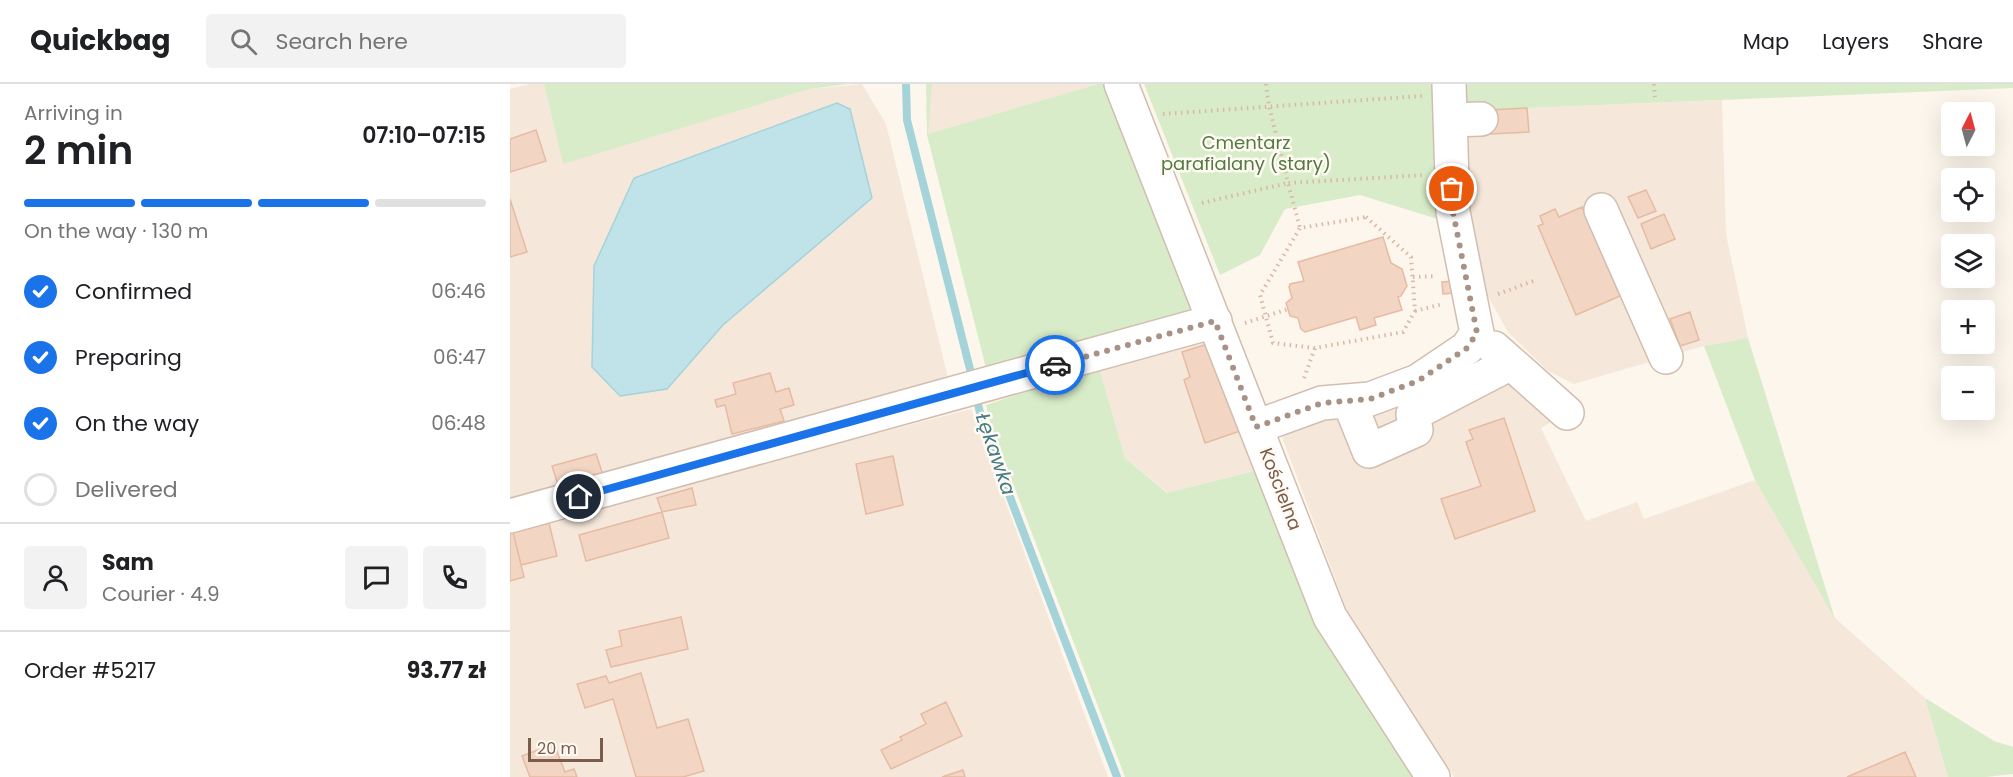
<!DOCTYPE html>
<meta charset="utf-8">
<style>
body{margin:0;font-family:Poppins,sans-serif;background:#f2f2f2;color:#202124;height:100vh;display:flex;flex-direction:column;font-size:22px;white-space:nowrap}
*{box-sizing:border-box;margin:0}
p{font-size:20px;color:#757577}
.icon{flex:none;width:33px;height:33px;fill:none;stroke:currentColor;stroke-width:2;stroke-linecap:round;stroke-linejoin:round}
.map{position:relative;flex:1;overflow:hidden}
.details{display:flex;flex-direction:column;background:#fff;width:510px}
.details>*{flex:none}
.needle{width:39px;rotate:6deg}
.fabs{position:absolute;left:1431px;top:18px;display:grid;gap:12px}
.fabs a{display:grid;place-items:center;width:54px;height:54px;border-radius:6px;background:#fff;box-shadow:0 6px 24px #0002;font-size:30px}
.scale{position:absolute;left:18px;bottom:15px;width:75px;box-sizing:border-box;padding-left:6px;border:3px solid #7a5c4d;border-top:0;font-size:16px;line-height:21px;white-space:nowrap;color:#7a5c4d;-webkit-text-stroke:4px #fffaf3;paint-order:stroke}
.pin{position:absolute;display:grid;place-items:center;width:51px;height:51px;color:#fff;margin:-26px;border:3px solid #fff;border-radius:50%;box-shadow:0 2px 6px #0007}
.courier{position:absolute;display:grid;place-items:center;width:60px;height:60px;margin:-30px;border:4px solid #1a73e8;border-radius:50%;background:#fff;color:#222;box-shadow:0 2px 8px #0007}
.summary em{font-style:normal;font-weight:600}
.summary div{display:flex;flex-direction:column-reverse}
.summary{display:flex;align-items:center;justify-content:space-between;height:102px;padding:0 24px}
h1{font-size:39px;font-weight:600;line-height:45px}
.bar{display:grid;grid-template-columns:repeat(4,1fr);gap:9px 6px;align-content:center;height:72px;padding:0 24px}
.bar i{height:8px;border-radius:4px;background:#e0e0e0}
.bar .active{background:#1a73e8}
.bar p{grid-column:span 4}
.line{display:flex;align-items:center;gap:15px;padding:0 24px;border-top:2px solid #e0e0e0}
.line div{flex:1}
.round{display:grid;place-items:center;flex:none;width:63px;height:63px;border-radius:6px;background:#f2f2f2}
ol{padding:0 24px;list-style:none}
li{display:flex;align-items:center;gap:18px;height:66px}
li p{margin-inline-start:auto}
li .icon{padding:6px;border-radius:50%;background:#1a73e8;color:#fff;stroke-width:4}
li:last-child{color:#757577}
li i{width:33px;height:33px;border:3px solid #e0e0e0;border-radius:50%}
header{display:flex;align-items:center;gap:36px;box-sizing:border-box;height:84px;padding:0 30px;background:#fff;border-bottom:2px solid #e0e0e0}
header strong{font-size:28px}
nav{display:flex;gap:33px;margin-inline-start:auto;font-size:21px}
.search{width:420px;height:54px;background:#f2f2f2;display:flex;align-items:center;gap:15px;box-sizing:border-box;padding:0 21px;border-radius:6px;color:#757577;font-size:22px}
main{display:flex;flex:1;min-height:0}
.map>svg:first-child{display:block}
.residential{fill:#f5e8da}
.green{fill:#d8ecc9}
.water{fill:#bfe3e8;stroke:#a5d3da;stroke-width:1.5}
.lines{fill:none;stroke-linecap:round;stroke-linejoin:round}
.stream{stroke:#a5d3da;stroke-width:8}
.building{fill:#f3d5c3;stroke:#e6bba3;stroke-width:1.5}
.minor-casing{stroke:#d1beb0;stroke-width:36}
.path{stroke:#d9b8a5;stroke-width:4;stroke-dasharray:1.5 4.5;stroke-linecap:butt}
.minor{stroke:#fff;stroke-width:33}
.done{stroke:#a89285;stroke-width:6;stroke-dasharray:0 10.8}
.route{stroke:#1a73e8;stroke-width:8}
.labels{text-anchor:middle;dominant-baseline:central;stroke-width:5;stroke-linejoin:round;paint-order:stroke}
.park-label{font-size:18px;fill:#537a41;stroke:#fffaf3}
.street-label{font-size:18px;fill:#7a5c4d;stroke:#fffaf3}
.water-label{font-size:20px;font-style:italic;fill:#437c86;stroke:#fffaf3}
</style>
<header>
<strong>Quickbag</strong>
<div class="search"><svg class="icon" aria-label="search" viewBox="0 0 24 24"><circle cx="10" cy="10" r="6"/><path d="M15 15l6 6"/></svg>Search here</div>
<nav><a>Map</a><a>Layers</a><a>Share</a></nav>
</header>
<main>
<section class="details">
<div class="summary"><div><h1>2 min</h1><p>Arriving in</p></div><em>07:10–07:15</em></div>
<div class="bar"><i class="active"></i><i class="active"></i><i class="active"></i><i></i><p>On the way · 130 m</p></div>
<ol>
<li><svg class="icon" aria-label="check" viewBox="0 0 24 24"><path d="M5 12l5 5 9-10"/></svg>Confirmed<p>06:46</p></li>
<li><svg class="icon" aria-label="check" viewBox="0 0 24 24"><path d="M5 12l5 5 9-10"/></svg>Preparing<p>06:47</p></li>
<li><svg class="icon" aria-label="check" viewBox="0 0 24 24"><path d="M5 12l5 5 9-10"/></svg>On the way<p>06:48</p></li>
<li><i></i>Delivered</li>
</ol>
<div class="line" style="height:108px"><a class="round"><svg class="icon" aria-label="person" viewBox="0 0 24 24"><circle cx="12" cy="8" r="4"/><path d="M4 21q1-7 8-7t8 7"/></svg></a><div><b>Sam</b><p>Courier · 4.9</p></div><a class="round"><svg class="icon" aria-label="chat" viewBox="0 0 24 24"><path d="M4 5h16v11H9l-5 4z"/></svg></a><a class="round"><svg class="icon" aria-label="phone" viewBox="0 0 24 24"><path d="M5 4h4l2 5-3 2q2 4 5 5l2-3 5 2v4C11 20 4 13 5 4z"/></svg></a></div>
<div class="line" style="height:78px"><div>Order #5217</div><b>93.77 zł</b></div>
</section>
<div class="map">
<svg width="1503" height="693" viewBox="0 0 1503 693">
<rect width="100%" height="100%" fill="#fdf6ec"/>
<path class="residential" d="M19,0H34L53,79L300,5L352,0L376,40L439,298L0,417V5Z
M422,0H588L417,51Z
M1212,16L1216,150L1238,254L1194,262L1064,300L1038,287L998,248L976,209L957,139L950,51L1018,48L1017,24Z
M700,245L752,385L658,409L615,374L589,283Z
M970,264L1047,335L1031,344L1076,437L1127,418L1134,435L1245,396L1325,534L1415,614L1438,693H944L839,532L772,353L812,330Z
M461,325L598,693H0V445Z"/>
<path class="green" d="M34,0H338L300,5L53,80Z
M416,0H422L418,50L588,0H599L682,227L476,284L417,51Z
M634,0H926L934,137L850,111L775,125L750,171L710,191Z
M949,0H1503V4L1018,24L1019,48L950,51Z
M1238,254L1325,535L1245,396L1194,262Z
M589,283L615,374L657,409L752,385L909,693H615L481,342L476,321Z
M1415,614L1484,657L1503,663V690L1476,693H1438Z"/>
<path class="water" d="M327,19L340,25L362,114L213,241L157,305L110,312L82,283L84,182L124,94Z"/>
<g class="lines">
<path class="stream" d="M396,0L397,36L463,297
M466,312L474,345L607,693"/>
</g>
<path class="building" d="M1017,24L1019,48L980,50L979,26Z
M26,46L36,77L0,88V55Z
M1136,106L1146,127L1128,134L1118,113Z
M0,115L17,168L0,173Z
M1072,123L1110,212L1066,231L1028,142L1033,140L1030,132L1045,125L1049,133Z
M1154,130L1165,155L1141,165L1131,140Z
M873,153L881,179L892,185L897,202L891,212L888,213L892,226L864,234L866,241L850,246L846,233L795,248L791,245L788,234L780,232L776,219L782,214L779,203L780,200L794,197L788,178Z
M945,197L946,209L933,210L932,198Z
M1180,228L1189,256L1170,262L1160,235Z
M704,258L733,346L695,359L674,296L680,293L672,268Z
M260,289L266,308L279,304L284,321L270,325L274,337L222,350L215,321L207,323L205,316L226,310L223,299Z
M994,334L1025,427L945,455L931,415L971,402L956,358L963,355L959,346Z
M86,370L93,391L49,404L42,382Z
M383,372L393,421L356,430L346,380Z
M182,404L186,421L152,428L147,414Z
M152,428L159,454L76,477L69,451Z
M39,439L47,472L11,481L3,448Z
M3,448L14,493L0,497V449Z
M171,533L178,565L101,583L96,566L112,562L109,547Z
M131,589L147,644L178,635L194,687L173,693H126L103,615L75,624L67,600L96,592L99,599Z
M436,618L452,652L381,685L371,666L392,656L390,653L416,640L411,630Z
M44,660L55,688L64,685L67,693H20L12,672Z
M1395,668L1406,693H1337Z
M453,686L455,693H432Z"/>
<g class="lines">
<defs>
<path id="minor" d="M611,0L820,533L923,693
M940,36L971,35
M1091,126L1156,273
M984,264L1057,329
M839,317L859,367L906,346L903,330L1001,279
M746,343L812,319L860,315L908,297L957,264L967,249L943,128L939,0
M0,432L705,237"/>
</defs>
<use href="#minor" class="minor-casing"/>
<path class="path" d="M756,0L759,22L778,99L915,91
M1144,0L1145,13
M653,30L912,12
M692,119L778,99L790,144
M856,133L901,173L905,227L893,248L805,264L763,259L750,211L790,144Z
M903,193L927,192
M988,210L1026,196
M905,227L933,220
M735,239L778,225
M794,294L805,264"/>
<use href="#minor" class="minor"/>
</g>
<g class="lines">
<path class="done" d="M545,281L705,237L746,343L812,319L860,315L908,297L957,264L967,249L943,128L942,105"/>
<path class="route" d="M69,413L545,281"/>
</g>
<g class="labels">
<g class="park-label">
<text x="736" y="58">Cmentarz<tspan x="736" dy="21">parafialany (stary)</tspan></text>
</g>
<g class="street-label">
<text transform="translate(771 405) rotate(69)">Kościelna</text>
</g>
<g class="water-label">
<text transform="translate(486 370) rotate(71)">Łękawka</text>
</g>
</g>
</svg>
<div class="fabs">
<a><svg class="needle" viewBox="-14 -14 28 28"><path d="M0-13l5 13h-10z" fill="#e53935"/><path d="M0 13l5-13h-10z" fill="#757577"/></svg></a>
<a><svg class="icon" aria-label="locate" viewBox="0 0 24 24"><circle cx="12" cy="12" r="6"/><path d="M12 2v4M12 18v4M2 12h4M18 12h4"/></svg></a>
<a><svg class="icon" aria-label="layers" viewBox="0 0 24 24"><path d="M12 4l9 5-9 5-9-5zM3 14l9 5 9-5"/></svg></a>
<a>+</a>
<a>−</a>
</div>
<div class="scale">20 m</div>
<div class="pin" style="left:942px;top:105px;background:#ea580c"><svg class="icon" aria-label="bag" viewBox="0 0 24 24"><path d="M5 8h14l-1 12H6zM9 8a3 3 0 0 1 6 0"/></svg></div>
<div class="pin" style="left:69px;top:413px;background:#1f2937"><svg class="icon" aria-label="home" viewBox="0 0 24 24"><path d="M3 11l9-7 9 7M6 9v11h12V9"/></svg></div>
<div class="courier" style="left:545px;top:281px"><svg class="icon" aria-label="car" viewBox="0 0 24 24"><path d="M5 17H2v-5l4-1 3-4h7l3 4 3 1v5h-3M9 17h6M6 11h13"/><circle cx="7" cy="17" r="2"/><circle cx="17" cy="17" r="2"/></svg></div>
</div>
</main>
